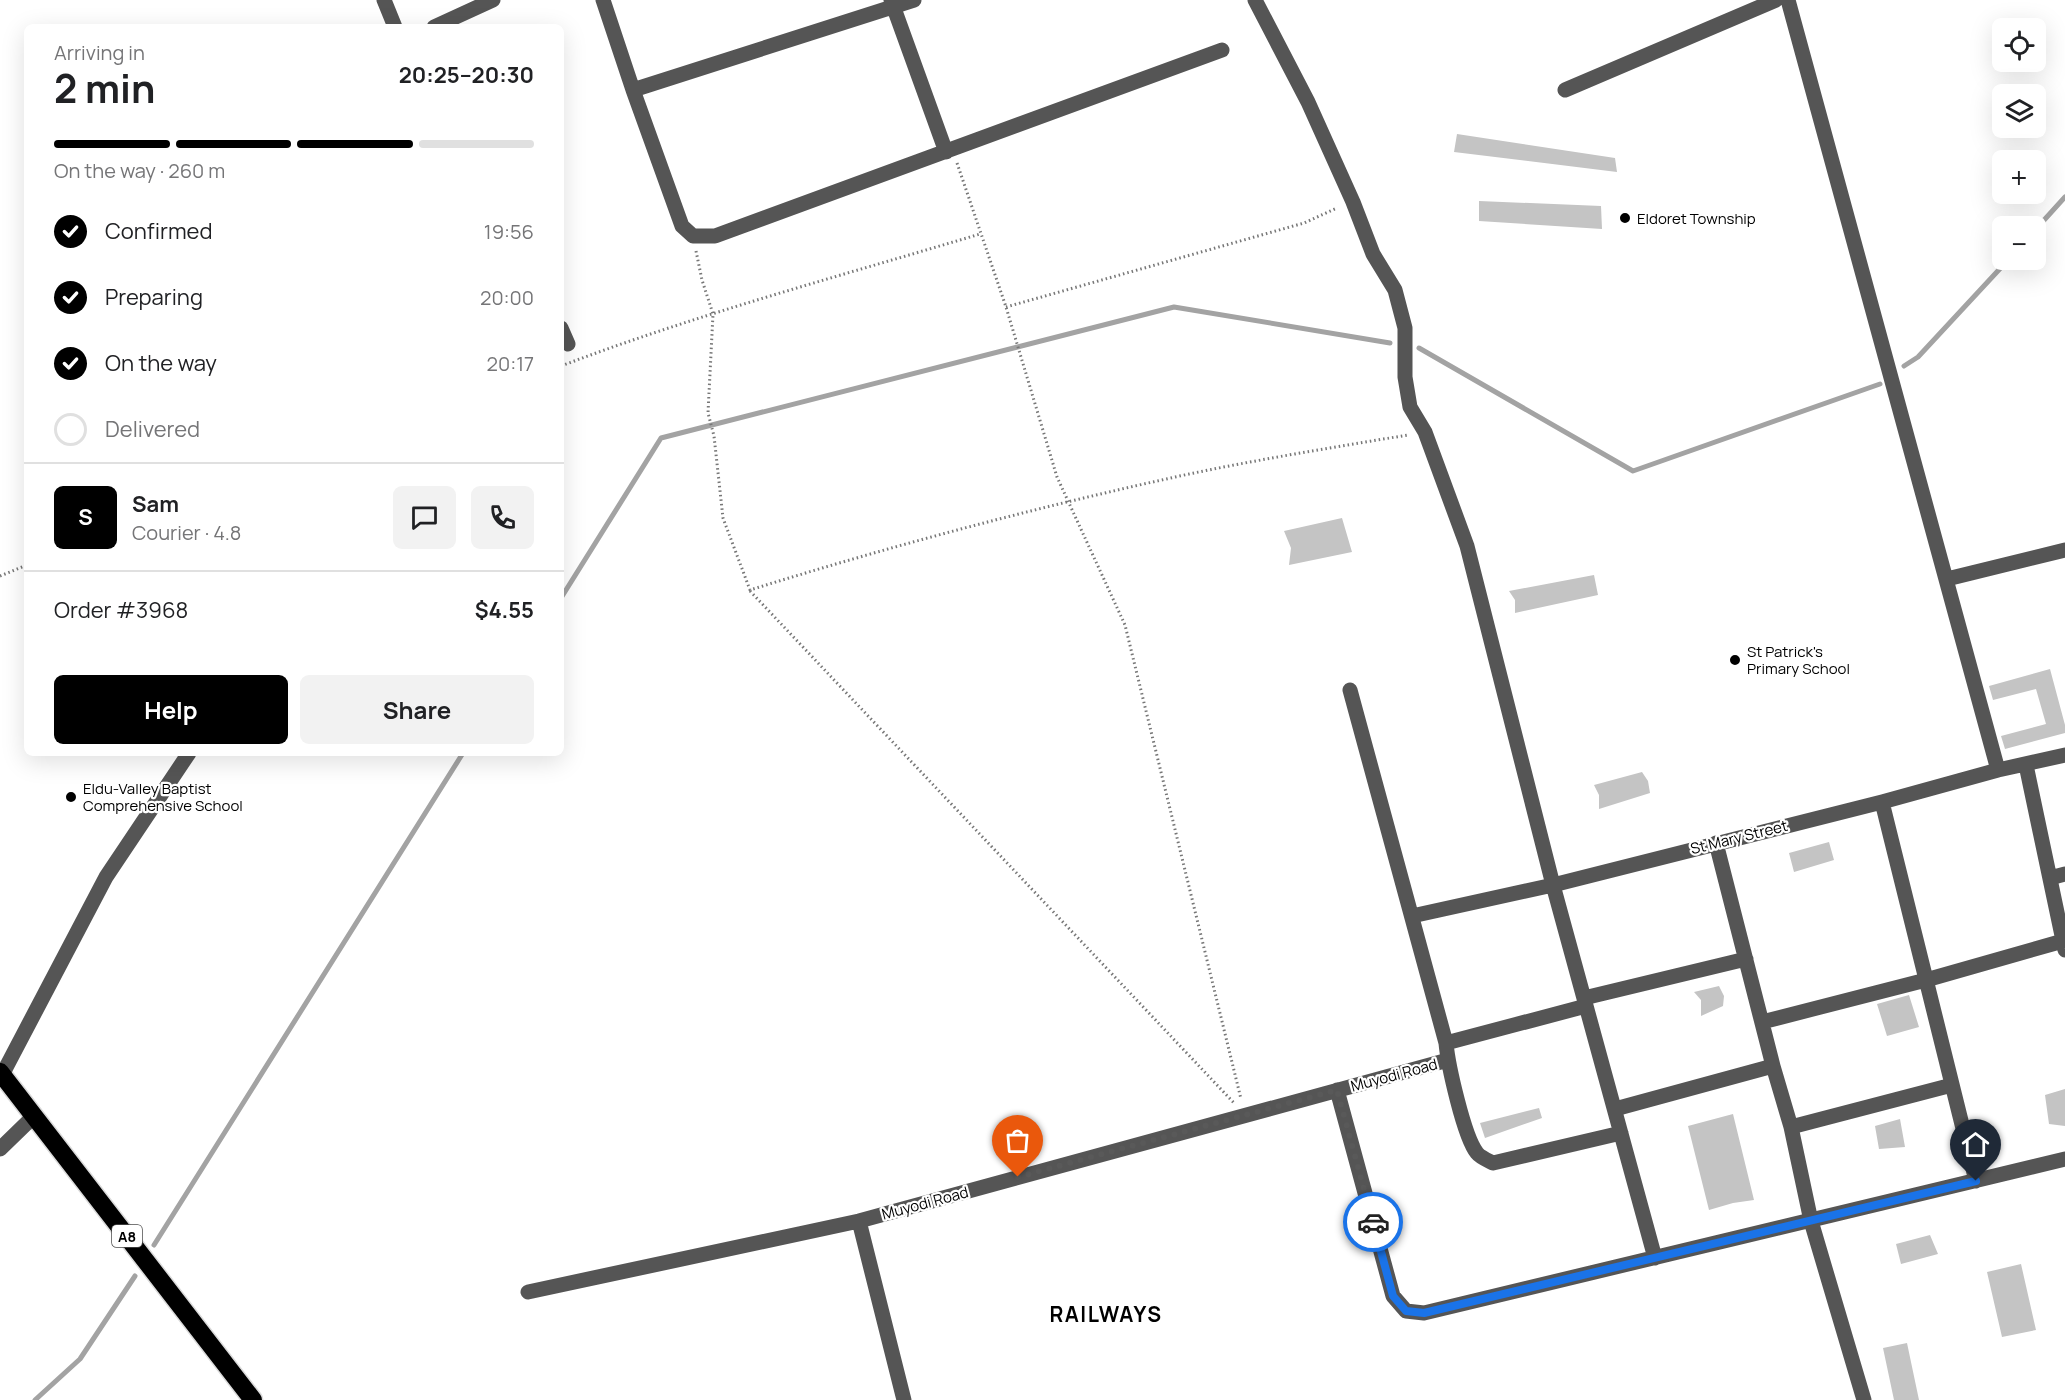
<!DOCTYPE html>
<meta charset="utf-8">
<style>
body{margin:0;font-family:Manrope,sans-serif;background:#f2f2f2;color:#202124;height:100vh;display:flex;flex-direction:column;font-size:22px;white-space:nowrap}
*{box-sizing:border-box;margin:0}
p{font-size:20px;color:#757577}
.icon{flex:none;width:33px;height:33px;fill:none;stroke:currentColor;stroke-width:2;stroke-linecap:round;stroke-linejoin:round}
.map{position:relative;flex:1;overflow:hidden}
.side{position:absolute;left:24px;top:24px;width:540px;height:732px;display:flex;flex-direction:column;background:#fff;border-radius:9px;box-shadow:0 6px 24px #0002}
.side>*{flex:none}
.controls{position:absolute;left:1992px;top:18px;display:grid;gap:12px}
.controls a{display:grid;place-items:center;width:54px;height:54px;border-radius:9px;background:#fff;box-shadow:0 6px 24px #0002;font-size:30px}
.pin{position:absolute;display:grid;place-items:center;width:51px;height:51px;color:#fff;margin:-62px -26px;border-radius:50% 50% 50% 0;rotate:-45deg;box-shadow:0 0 6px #0007}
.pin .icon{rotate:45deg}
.courier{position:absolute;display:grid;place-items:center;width:60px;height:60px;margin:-30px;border:4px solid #1a73e8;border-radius:50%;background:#fff;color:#222;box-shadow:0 2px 8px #0007}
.headline em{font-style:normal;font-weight:700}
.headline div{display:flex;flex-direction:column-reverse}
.headline{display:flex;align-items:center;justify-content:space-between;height:102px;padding:0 30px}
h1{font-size:39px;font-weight:700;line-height:45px}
.bar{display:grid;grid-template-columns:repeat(4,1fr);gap:9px 6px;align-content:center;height:72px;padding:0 30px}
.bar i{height:8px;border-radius:4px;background:#e0e0e0}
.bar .active{background:#000}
.bar p{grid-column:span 4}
.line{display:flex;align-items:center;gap:15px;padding:0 30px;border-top:2px solid #e0e0e0}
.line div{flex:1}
.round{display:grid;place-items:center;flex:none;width:63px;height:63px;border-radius:9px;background:#f2f2f2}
ol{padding:0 30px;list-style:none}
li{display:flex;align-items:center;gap:18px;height:66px}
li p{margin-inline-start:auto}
li .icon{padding:6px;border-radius:50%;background:#000;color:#fff;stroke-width:4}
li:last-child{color:#757577}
li i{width:33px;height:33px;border:3px solid #e0e0e0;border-radius:50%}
.button{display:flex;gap:12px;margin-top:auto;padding:12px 30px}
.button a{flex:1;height:69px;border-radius:9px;background:#000;color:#fff;font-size:24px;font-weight:700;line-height:69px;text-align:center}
.button a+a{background:#f2f2f2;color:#202124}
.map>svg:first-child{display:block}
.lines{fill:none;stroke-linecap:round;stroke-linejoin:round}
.stream{stroke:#a3a3a3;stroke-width:5}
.building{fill:#c4c4c4}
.highway-casing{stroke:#dbdbdb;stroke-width:21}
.path{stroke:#777;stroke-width:3;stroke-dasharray:1.5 3;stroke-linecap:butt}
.minor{stroke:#555;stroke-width:15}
.highway{stroke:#000;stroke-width:18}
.done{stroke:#595959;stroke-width:6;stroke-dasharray:0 10.8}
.route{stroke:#1a73e8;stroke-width:8}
.poi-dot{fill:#000;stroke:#fff;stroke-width:2}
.labels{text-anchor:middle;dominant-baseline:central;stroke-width:4.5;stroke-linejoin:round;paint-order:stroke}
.shield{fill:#fff;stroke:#4c4c4c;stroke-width:1.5}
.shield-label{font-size:14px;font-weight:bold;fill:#000}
.poi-label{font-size:15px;fill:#000;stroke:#fff;text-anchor:start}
.street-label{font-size:15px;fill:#000;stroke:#fff}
.district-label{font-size:21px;font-weight:bold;letter-spacing:1.5px;fill:#000;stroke:#fff}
</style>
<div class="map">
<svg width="2065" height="1400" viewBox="0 0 2065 1400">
<rect width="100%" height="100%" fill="#fff"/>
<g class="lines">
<path class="stream" d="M2036,229L2065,197
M1419,348L1633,471L1880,384
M1904,366L1918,357L2008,260
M561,598L661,438L1174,307L1390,343
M154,1245L463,753
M35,1400L80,1359L135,1276"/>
</g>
<path class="building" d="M1457,134L1615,158L1617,172L1454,152Z
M1479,201L1601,206L1602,229L1479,221Z
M1342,518L1352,552L1289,565L1291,548L1284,531Z
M1594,575L1598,595L1515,613V600L1509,591Z
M2050,669L2065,725V733L2005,749L2001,736L2046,724L2036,689L1993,700L1989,686Z
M1642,772L1648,781L1650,793L1599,809V795L1594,785Z
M1829,842L1834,860L1794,872L1789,853Z
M1719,986L1724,996L1723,1006L1701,1016V1000L1694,992Z
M1909,995L1919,1027L1887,1036L1877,1004Z
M2065,1089V1126L2049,1124L2045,1095Z
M1539,1108L1542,1118L1485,1138L1480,1123Z
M1733,1114L1754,1200L1733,1203L1709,1210L1688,1126Z
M1900,1119L1905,1147L1879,1149L1875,1126Z
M1930,1235L1938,1254L1901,1264L1896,1244Z
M2021,1264L2036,1330L2002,1337L1987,1272Z
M1907,1343L1919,1400H1894L1883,1348Z"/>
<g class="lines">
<defs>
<path id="highway" d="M0,1072L253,1400"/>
</defs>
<use href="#highway" class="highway-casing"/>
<path class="path" d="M957,163L1006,307L1057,477L1125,625L1241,1099
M696,251L702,280L713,314L708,413L714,436L723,518L750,590C894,545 1041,506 1189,474C1261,459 1335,447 1408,435
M1006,307L1304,223L1337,208
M561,366C698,314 840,276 980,234
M0,576L27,565
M750,591L1234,1103"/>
<path class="minor" d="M384,0L395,27
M603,0L633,90L682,226L693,236H715L1222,50
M891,0L946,152
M1255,0L1308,102L1353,202L1373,254L1395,290L1405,328V377L1410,407L1425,432L1467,546L1553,885L1655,1258
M1788,0L1998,770
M434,27L493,0
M633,90L914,0
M1565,90L1776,0
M561,328L568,344
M1947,579L2065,550
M1350,690L1446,1043C1448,1065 1464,1137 1477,1153C1480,1157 1487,1160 1493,1163L1621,1133
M2026,765L2065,950
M1882,802L1976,1181
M1716,843L1773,1066L1791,1127L1811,1221L1864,1400
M2050,878L2065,874
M1412,916L1553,885L1882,802L1998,770L2065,755
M1584,998L1746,959
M1762,1022L1926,980L2063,941
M1446,1043L1586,1006
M2,1075L106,877L189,753
M1337,1090L1393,1296L1406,1311L1424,1313L2065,1159
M1615,1109L1773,1066
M1791,1127L1952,1085
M0,1149L34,1116
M859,1221L904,1400
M528,1292L859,1221L1448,1060"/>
<use href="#highway" class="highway"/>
</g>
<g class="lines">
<path class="done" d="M1018,1177L1337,1090L1373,1222"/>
<path class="route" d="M1373,1222L1393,1296L1406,1311L1424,1313L1976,1181"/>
</g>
<g class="poi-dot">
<circle cx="1625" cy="218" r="6"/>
<circle cx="1735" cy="660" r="6"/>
<circle cx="71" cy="797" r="6"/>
</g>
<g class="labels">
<rect class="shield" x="112" y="1225" width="30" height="22" rx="4.5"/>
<g class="shield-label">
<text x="127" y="1236">A8</text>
</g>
<g class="poi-label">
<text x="1637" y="218">Eldoret Township</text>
<text x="1747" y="651">St Patrick's<tspan x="1747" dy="17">Primary School</tspan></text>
<text x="83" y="788">Eldu-Valley Baptist<tspan x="83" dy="17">Comprehensive School</tspan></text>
</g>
<g class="street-label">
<text transform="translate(1739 837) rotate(-14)">St Mary Street</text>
<text transform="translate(1394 1075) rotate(-15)">Muyodi Road</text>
<text transform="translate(925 1203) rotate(-15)">Muyodi Road</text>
</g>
<g class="district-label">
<text x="1106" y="1314">RAILWAYS</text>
</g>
</g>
</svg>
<div class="controls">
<a><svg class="icon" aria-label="locate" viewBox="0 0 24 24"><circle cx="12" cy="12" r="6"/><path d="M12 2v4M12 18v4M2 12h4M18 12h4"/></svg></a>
<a><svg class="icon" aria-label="layers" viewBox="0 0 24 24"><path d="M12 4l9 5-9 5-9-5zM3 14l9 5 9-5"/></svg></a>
<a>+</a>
<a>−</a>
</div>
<div class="pin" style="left:1018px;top:1177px;background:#ea580c"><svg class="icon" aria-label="bag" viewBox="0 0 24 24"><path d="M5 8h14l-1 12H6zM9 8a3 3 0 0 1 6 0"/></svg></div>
<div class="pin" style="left:1976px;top:1181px;background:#1f2937"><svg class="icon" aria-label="home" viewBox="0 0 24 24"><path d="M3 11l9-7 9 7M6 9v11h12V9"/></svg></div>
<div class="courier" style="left:1373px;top:1222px"><svg class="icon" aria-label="car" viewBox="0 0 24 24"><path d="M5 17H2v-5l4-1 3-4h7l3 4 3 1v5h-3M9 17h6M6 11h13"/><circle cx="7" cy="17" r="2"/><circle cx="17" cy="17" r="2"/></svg></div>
<section class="side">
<div class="headline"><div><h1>2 min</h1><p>Arriving in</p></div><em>20:25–20:30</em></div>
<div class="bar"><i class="active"></i><i class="active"></i><i class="active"></i><i></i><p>On the way · 260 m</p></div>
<ol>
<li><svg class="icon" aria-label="check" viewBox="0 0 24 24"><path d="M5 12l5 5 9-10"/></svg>Confirmed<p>19:56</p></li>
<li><svg class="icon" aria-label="check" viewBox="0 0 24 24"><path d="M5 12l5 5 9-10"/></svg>Preparing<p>20:00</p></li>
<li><svg class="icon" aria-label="check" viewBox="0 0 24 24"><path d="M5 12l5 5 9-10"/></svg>On the way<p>20:17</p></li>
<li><i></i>Delivered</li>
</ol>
<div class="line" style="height:108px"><b class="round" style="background:#000;color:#fff">S</b><div><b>Sam</b><p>Courier · 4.8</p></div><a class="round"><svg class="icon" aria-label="chat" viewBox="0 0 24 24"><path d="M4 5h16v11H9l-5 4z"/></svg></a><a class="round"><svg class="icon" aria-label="phone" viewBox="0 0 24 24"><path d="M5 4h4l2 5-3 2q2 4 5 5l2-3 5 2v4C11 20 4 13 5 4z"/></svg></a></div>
<div class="line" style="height:78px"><div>Order #3968</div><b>$4.55</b></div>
<div class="button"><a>Help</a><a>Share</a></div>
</section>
</div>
